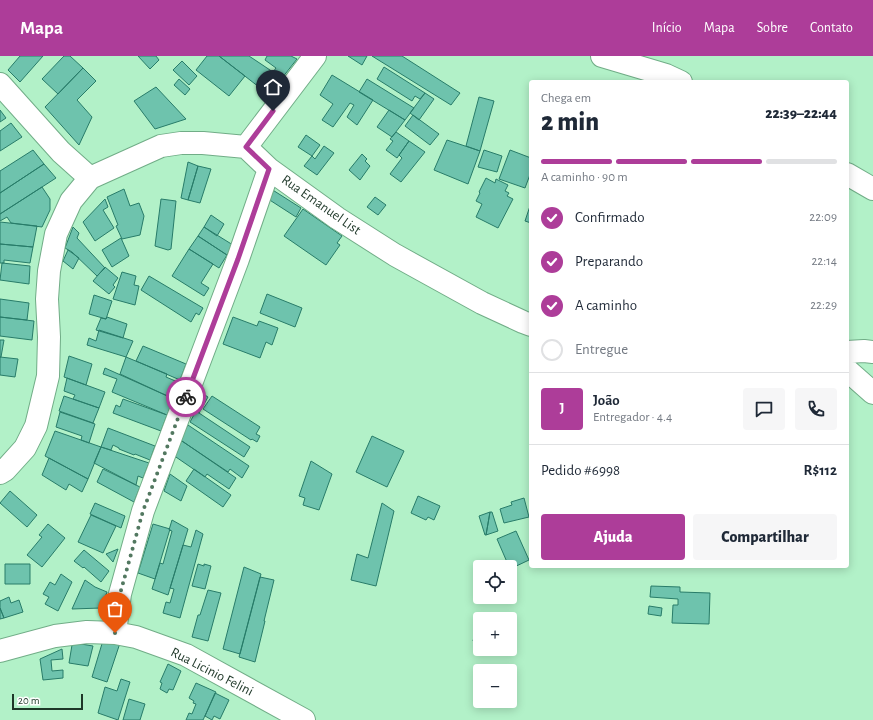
<!DOCTYPE html>
<html lang="pt">
<meta charset="utf-8">
<style>
body{margin:0;font-family:"Alegreya Sans",sans-serif;background:#f6f6f7;color:#1f2937;height:100vh;display:flex;flex-direction:column;font-size:15px;white-space:nowrap}
*{box-sizing:border-box;margin:0}
p{font-size:13px;color:#747a83}
.icon{flex:none;width:22px;height:22px;fill:none;stroke:currentColor;stroke-width:2;stroke-linecap:round;stroke-linejoin:round}
.map{position:relative;flex:1;overflow:hidden}
.details{position:absolute;left:529px;top:24px;width:320px;height:488px;display:flex;flex-direction:column;background:#fff;border-radius:4px;box-shadow:0 2px 10px #0003}
.details>*{flex:none}
.buttons{position:absolute;left:473px;top:504px;display:grid;gap:8px}
.buttons a{display:grid;place-items:center;width:44px;height:44px;border-radius:4px;background:#fff;box-shadow:0 2px 10px #0003;font-size:20px}
.scale{position:absolute;left:12px;bottom:10px;width:71px;box-sizing:border-box;padding-left:4px;border:2px solid #1e3728;border-top:0;font-size:11px;line-height:14px;white-space:nowrap;color:#1e3728;-webkit-text-stroke:3px #fff;paint-order:stroke}
.pin{position:absolute;display:grid;place-items:center;width:34px;height:34px;color:#fff;margin:-41px -17px;border-radius:50% 50% 50% 0;rotate:-45deg;box-shadow:0 0 4px #0007}
.pin .icon{rotate:45deg}
.courier{position:absolute;display:grid;place-items:center;width:40px;height:40px;margin:-20px;border:3px solid #ad3d99;border-radius:50%;background:#fff;color:#222;box-shadow:0 1px 5px #0007}
.head em{font-style:normal;font-weight:800}
.head div{display:flex;flex-direction:column-reverse}
.head{display:flex;align-items:center;justify-content:space-between;height:68px;padding:0 12px}
h1{font-size:26px;font-weight:800;line-height:30px}
.bar{display:grid;grid-template-columns:repeat(4,1fr);gap:6px 4px;align-content:center;height:48px;padding:0 12px}
.bar i{height:5px;border-radius:3px;background:#e0e1e3}
.bar .on{background:#ad3d99}
.bar p{grid-column:span 4}
.line{display:flex;align-items:center;gap:10px;padding:0 12px;border-top:1px solid #e0e1e3}
.line div{flex:1}
.round{display:grid;place-items:center;flex:none;width:42px;height:42px;border-radius:4px;background:#f6f6f7}
ol{padding:0 12px;list-style:none}
li{display:flex;align-items:center;gap:12px;height:44px}
li p{margin-inline-start:auto}
li .icon{padding:4px;border-radius:50%;background:#ad3d99;color:#fff;stroke-width:4}
li:last-child{color:#747a83}
li i{width:22px;height:22px;border:2px solid #e0e1e3;border-radius:50%}
.primary-button{display:flex;gap:8px;margin-top:auto;padding:8px 12px}
.primary-button a{flex:1;height:46px;border-radius:4px;background:#ad3d99;color:#fff;font-size:16px;font-weight:800;line-height:46px;text-align:center}
.primary-button a+a{background:#f6f6f7;color:#1f2937}
header{display:flex;align-items:center;gap:24px;box-sizing:border-box;height:56px;padding:0 20px;background:#ad3d99;color:#fff}
header strong{font-size:19px}
nav{display:flex;gap:22px;margin-inline-start:auto;font-size:14px}
.map>svg:first-child{display:block}
.building{fill:#6ec3ad;stroke:#287c69}
.lines{fill:none;stroke-linecap:round;stroke-linejoin:round}
.minor-casing{stroke:#71ad87;stroke-width:24}
.minor{stroke:#fff;stroke-width:22}
.done{stroke:#527860;stroke-width:4;stroke-dasharray:0 7.2}
.route{stroke:#ad3d99;stroke-width:5}
.labels{text-anchor:middle;dominant-baseline:central;stroke-width:3;stroke-linejoin:round;paint-order:stroke}
.street-label{font-size:14px;fill:#1e3728;stroke:#fff}
</style>
<header>
<strong>Mapa</strong>
<nav><a>Início</a><a>Mapa</a><a>Sobre</a><a>Contato</a></nav>
</header>
<div class="map">
<svg width="873" height="664" viewBox="0 0 873 664">
<rect width="100%" height="100%" fill="#b2f1c8"/>
<path class="building" d="M20,0H43L20,26L8,14Z
M64,0H70L83,12L58,38L42,23Z
M138,0H156L159,4L150,13Z
M207,0H219L245,20L229,40L196,14Z
M219,0H249L282,22L268,38Z
M267,0H291L297,3L282,22L273,16L276,12L265,4Z
M348,0H367L362,9Z
M372,0H402L460,37L451,49Z
M182,5L197,20L189,29L173,14Z
M384,11L425,37L420,43L415,40L412,45L377,23Z
M83,12L96,25L77,44L92,61L79,89L45,51Z
M332,19L373,44L357,69L347,61L354,49L350,47L333,71L322,64L333,48L320,39Z
M179,23L190,33L185,39L174,29Z
M367,23L414,52L405,64L359,36Z
M156,31L186,63L155,73L134,45Z
M425,37L434,43L419,64L410,57Z
M479,41L494,45L480,95L466,90Z
M0,54L6,62L0,66Z
M389,54L405,64L392,81L377,71Z
M413,59L439,78L430,89L405,70Z
M11,67L22,81L0,95V75Z
M396,76L409,85L397,102L386,94L393,85L390,83Z
M306,79L320,89L312,100L298,91Z
M447,84L480,95L468,128L434,114Z
M409,85L425,96L401,126L390,118L402,102L399,99Z
M324,90L334,97L317,119L304,110L312,100L315,103Z
M33,94L44,108L0,137V115Z
M484,94L502,100L497,116L478,111Z
M510,94L531,102V116L525,132L499,123Z
M362,98L367,103L365,105L370,110L360,124L349,114Z
M188,106L198,110L188,144L181,142Z
M44,108L56,122L0,158V137Z
M198,110L211,113L200,147L188,144Z
M486,122L495,127L496,123L508,129L505,135L509,137L507,140L513,143L498,172L476,161L482,148L476,145L480,137L479,136Z
M42,131L50,143V154L42,171L11,167L7,161L0,165V158Z
M268,131L301,152L296,161L265,141Z
M124,133L130,150L139,147L144,160L140,179L122,183L116,170L118,169L107,141Z
M375,141L386,149L378,159L367,151Z
M105,143L108,151L103,154L114,172L95,185L83,166Z
M161,143L176,145L171,193L168,194L155,190Z
M530,150H531V167L525,165Z
M303,153L342,180L337,187L340,189L326,209L284,180Z
M211,159L224,168L217,180L204,171Z
M0,166L37,170L33,191L0,188Z
M73,171L79,177L77,182L105,212L97,220L72,196L65,192Z
M204,171L233,189L227,199L198,180Z
M198,180L227,199L219,212L189,193Z
M121,182L129,200L112,211L102,194Z
M0,188L33,191L30,207L4,204V207H0Z
M189,193L213,208L201,227L209,232L204,240L172,220Z
M68,194L79,202L73,213L63,205Z
M2,207L30,210L29,228L0,224Z
M105,211L118,222L113,229L115,231L109,238L93,225Z
M122,216L136,220L134,229L139,230L135,249L113,243Z
M149,220L203,252L199,259L196,257L191,266L141,234Z
M267,238L302,252L295,271L260,257Z
M94,239L112,245L106,263L89,258Z
M0,243L29,247L27,264L0,261Z
M0,261L34,265L32,284L0,280Z
M107,261L127,268L123,282L96,274L101,262L106,263Z
M233,261L257,270L259,265L278,272L272,289L266,286L260,302L223,288Z
M99,274L133,285L126,301L87,289L89,282L96,285Z
M0,284H4L1,301H0Z
M143,290L186,308L180,324L136,305Z
M69,300L92,308L86,329L64,321Z
M0,301L18,303L15,321L0,319Z
M126,301L167,318L166,321L180,327L174,343L120,318Z
M105,312L174,343L167,359L112,336L117,323L103,318Z
M67,322L105,336L99,352L73,343L75,339L64,335Z
M197,334L208,341L199,357L189,350Z
M64,340L99,352L93,367L59,355Z
M212,340L260,371L256,378L260,380L257,386L252,383L251,384L203,353Z
M123,343L167,359L161,375L113,357L116,349L120,351Z
M196,355L250,391L244,401L190,366Z
M60,356L95,368L89,387L81,384L82,380L56,371Z
M188,369L249,410L242,422L230,413L228,416L179,383Z
M108,372L155,390L150,404L135,398L134,399L119,393V392L113,389L111,394L101,391Z
M55,375L101,391L88,423L45,400Z
M372,380L404,395L387,431L356,416Z
M179,383L236,422L229,433L207,418L205,421L173,399Z
M101,391L149,407L143,422L138,420L136,429L94,407Z
M49,402L88,423L82,436L69,428L66,434L42,419Z
M311,405L332,418L319,454L303,449L305,442L299,440Z
M103,413L140,431L134,446L97,426Z
M194,413L231,439L223,451L186,425Z
M170,418L187,430L181,445L164,435Z
M10,435L37,459L27,471L0,447Z
M418,440L440,450L434,464L428,461L426,464L411,457Z
M524,442L529,461L504,467L500,453L512,449L511,446Z
M95,447L125,460L121,472L90,458Z
M382,447L394,455L376,530L351,524L357,498L368,502Z
M490,456H492L498,475L486,479Z
M490,456L486,479H485L479,460Z
M91,459L116,470L103,497L78,486Z
M172,464L188,473L168,539L152,533L160,507L163,508L172,475L169,474Z
M48,468L65,482L42,511L27,499L42,481L39,479Z
M153,468L170,473L155,523L138,517Z
M196,474L203,478L180,562L163,557L166,546L170,547L174,533L170,532L183,489L191,491Z
M516,475L529,504L510,513L497,483Z
M118,493L113,506L106,498Z
M84,494L109,515L101,526L84,511L83,512L74,505Z
M5,508H30V528H5Z
M198,508L204,510V508L211,510L205,533L192,530Z
M244,511L261,518L240,598L223,593Z
M61,518L72,526L58,555L45,548L49,541L43,538L50,526L55,529Z
M260,521L274,524L264,565H265L255,606L239,601Z
M85,524L95,531L107,536L101,552L72,553Z
M651,530L680,531V536L710,537L709,568L672,567L673,549H678V543L650,541Z
M208,534L221,537L208,585L192,581L198,559H200Z
M9,541L11,547L19,544L23,556L4,562L0,552V545Z
M649,550L662,552L661,560L648,558Z
M0,552L4,562L0,563Z
M510,569L514,571L510,582Z
M477,570L480,571V591L477,590L478,587L473,585Z
M104,581L120,587L107,626L92,621Z
M75,587L93,590L88,610L69,607L72,589Z
M62,593L63,603L51,604L52,615L63,614V622L43,624L40,603Z
M487,593H500L499,597Z
M168,608L181,615L173,634L169,633L167,637L160,633L162,627L160,626Z
M121,623L130,626L118,664L98,657L105,631L117,635Z
M196,627L216,636L203,664H186L189,657L192,658L196,648L193,647L194,645L189,642Z
M215,637L229,644L220,663L214,660L212,664L205,660Z
M129,643L145,648L140,664H123Z"/>
<g class="lines">
<defs>
<path id="minor" d="M602,0L666,19L681,26
M0,28L61,96L90,122
M246,91L315,0
M847,118L873,133
M847,296L864,295L873,296
M847,314L873,337
M0,417L5,414L25,392L36,370L48,320L49,281L47,243L49,215L56,178L71,145L90,122L161,90L181,87H203L246,91L269,113L337,162L395,199L482,247L523,266L531,269
M115,577L120,538L143,455L238,203L269,113
M0,595L55,580L87,576L115,577L136,581L186,599L304,664"/>
</defs>
<use href="#minor" class="minor-casing"/>
<use href="#minor" class="minor"/>
</g>
<g class="lines">
<path class="done" d="M115,577L120,538L143,455L186,341"/>
<path class="route" d="M186,341L238,203L269,113L246,91L273,55"/>
</g>
<g class="labels">
<g class="street-label">
<text transform="translate(321 149) rotate(35)">Rua Emanuel List</text>
<text transform="translate(212 616) rotate(27)">Rua Licinio Felini</text>
</g>
</g>
</svg>
<div class="buttons">
<a><svg class="icon" aria-label="locate" viewBox="0 0 24 24"><circle cx="12" cy="12" r="6"/><path d="M12 2v4M12 18v4M2 12h4M18 12h4"/></svg></a>
<a>+</a>
<a>−</a>
</div>
<div class="scale">20 m</div>
<div class="pin" style="left:115px;top:577px;background:#ea580c"><svg class="icon" aria-label="bag" viewBox="0 0 24 24"><path d="M5 8h14l-1 12H6zM9 8a3 3 0 0 1 6 0"/></svg></div>
<div class="pin" style="left:273px;top:55px;background:#1f2937"><svg class="icon" aria-label="home" viewBox="0 0 24 24"><path d="M3 11l9-7 9 7M6 9v11h12V9"/></svg></div>
<div class="courier" style="left:186px;top:341px"><svg class="icon" aria-label="bike" viewBox="0 0 24 24"><circle cx="6" cy="16" r="4"/><circle cx="18" cy="16" r="4"/><path d="M6 16l4-8h5l3 8M10 8l3 8H6M13 5h3"/></svg></div>
<section class="details">
<div class="head"><div><h1>2 min</h1><p>Chega em</p></div><em>22:39–22:44</em></div>
<div class="bar"><i class="on"></i><i class="on"></i><i class="on"></i><i></i><p>A caminho · 90 m</p></div>
<ol>
<li><svg class="icon" aria-label="check" viewBox="0 0 24 24"><path d="M5 12l5 5 9-10"/></svg>Confirmado<p>22:09</p></li>
<li><svg class="icon" aria-label="check" viewBox="0 0 24 24"><path d="M5 12l5 5 9-10"/></svg>Preparando<p>22:14</p></li>
<li><svg class="icon" aria-label="check" viewBox="0 0 24 24"><path d="M5 12l5 5 9-10"/></svg>A caminho<p>22:29</p></li>
<li><i></i>Entregue</li>
</ol>
<div class="line" style="height:72px"><b class="round" style="background:#ad3d99;color:#fff">J</b><div><b>João</b><p>Entregador · 4.4</p></div><a class="round"><svg class="icon" aria-label="chat" viewBox="0 0 24 24"><path d="M4 5h16v11H9l-5 4z"/></svg></a><a class="round"><svg class="icon" aria-label="phone" viewBox="0 0 24 24"><path d="M5 4h4l2 5-3 2q2 4 5 5l2-3 5 2v4C11 20 4 13 5 4z"/></svg></a></div>
<div class="line" style="height:52px"><div>Pedido #6998</div><b>R$112</b></div>
<div class="primary-button"><a>Ajuda</a><a>Compartilhar</a></div>
</section>
</div>
